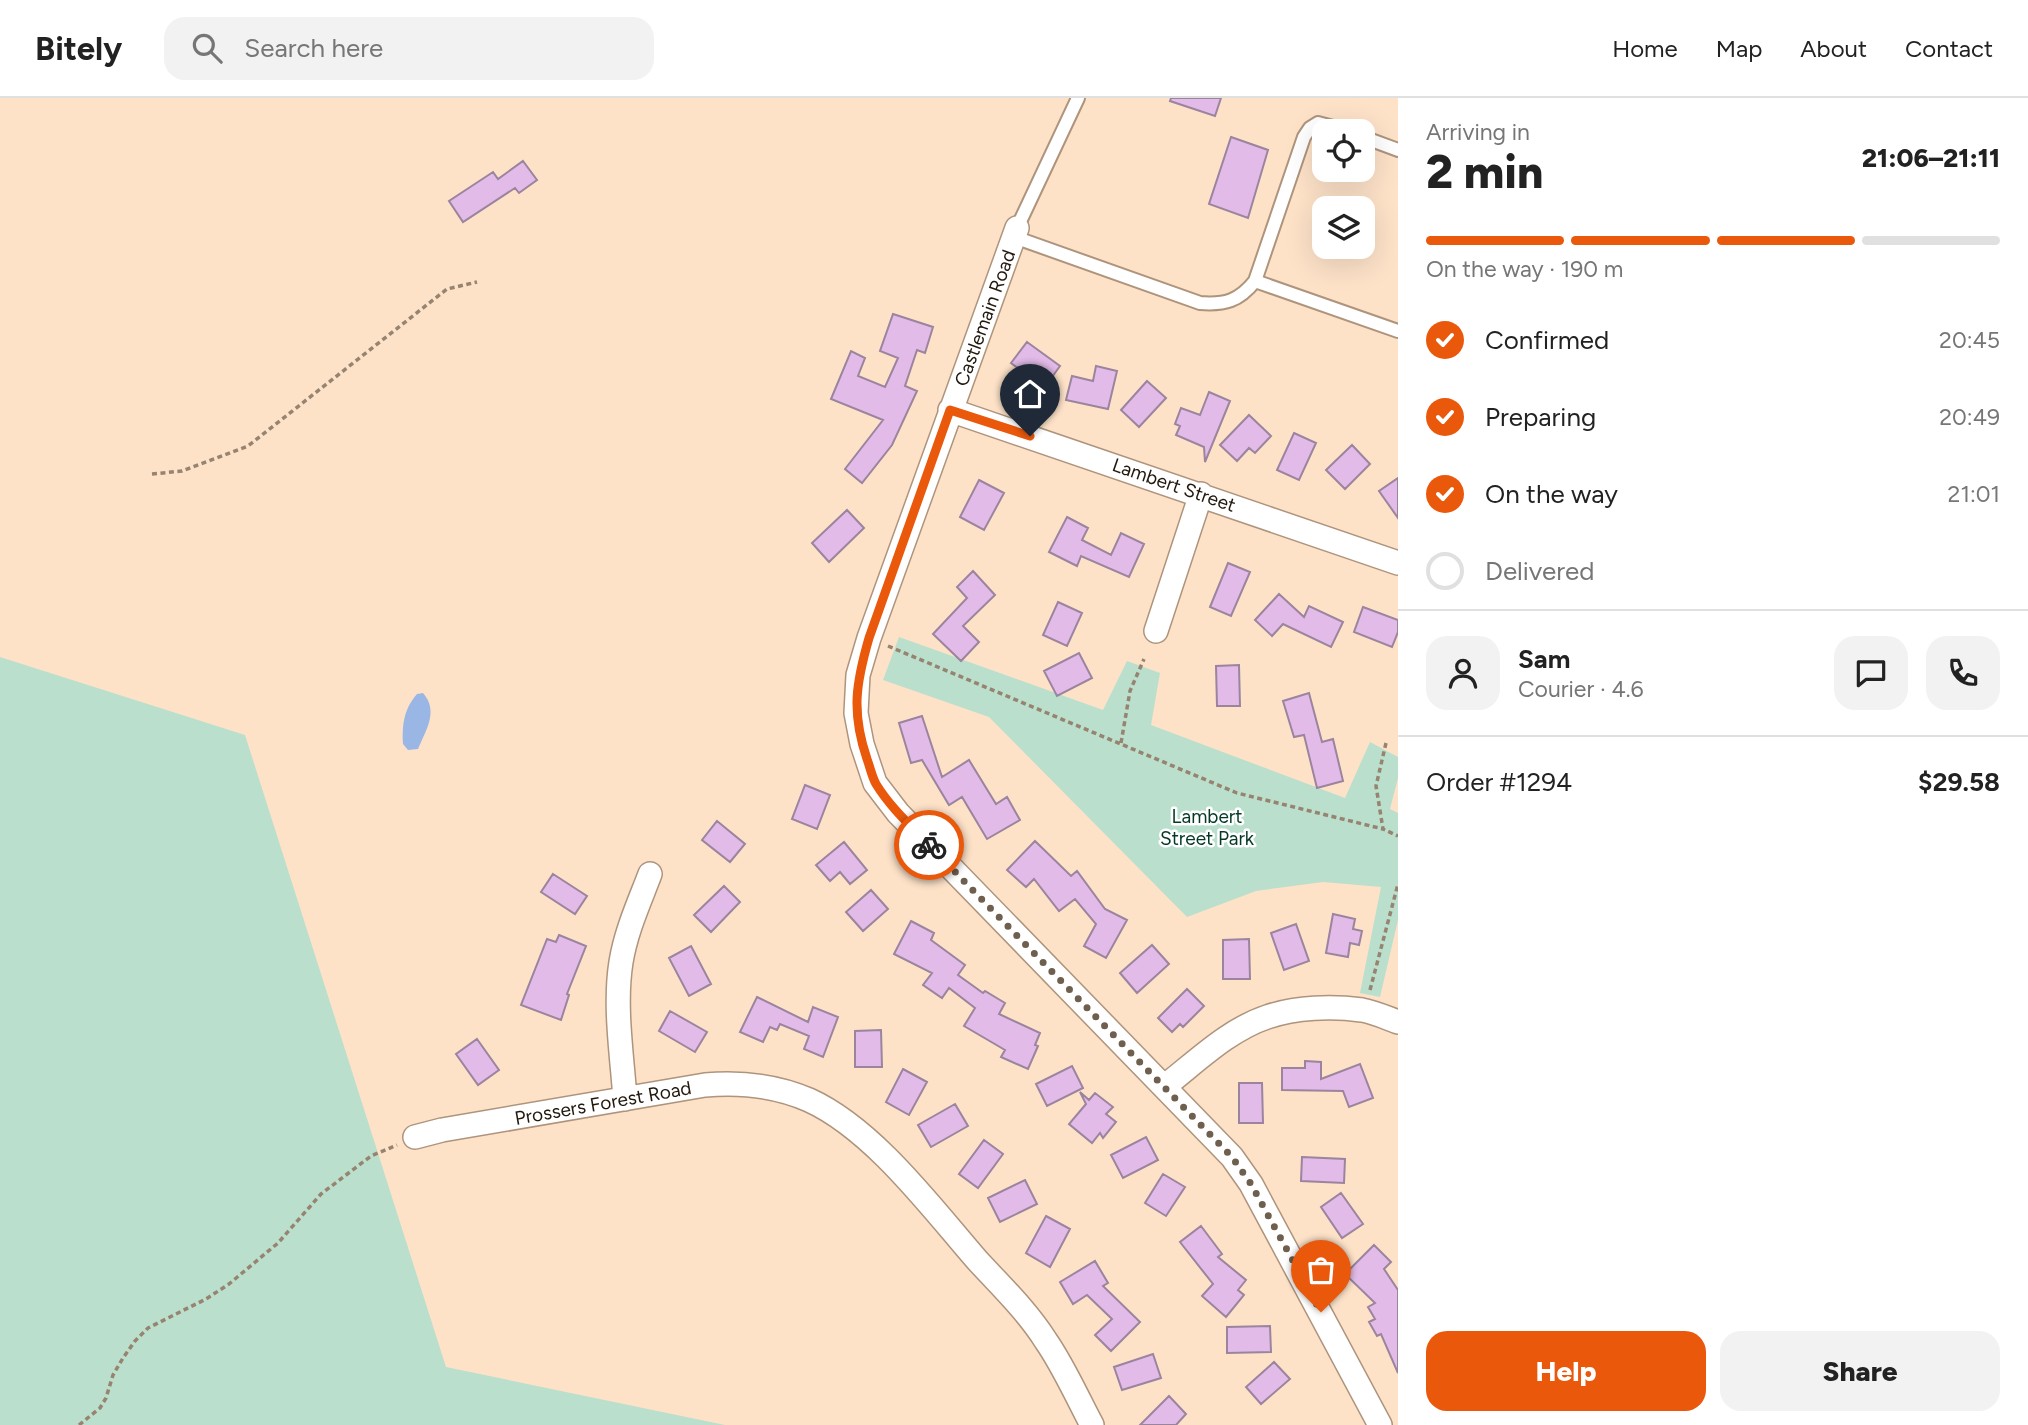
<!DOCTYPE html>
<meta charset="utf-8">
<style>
body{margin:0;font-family:Figtree,sans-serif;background:#f2f2f2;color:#222;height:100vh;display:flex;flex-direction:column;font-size:26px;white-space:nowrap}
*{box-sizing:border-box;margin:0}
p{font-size:23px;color:#767676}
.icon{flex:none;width:38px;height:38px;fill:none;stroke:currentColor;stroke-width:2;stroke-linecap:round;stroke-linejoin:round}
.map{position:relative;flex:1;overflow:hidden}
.details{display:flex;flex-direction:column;background:#fff;width:630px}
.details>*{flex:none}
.fabs{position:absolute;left:1312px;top:21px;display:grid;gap:14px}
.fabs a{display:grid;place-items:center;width:63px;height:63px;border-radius:14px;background:#fff;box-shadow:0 7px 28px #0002;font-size:35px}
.pin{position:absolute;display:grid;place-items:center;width:60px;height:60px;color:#fff;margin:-72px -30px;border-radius:50% 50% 50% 0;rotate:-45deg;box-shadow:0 0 7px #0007}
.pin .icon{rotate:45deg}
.courier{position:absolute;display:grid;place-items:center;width:70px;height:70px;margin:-35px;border:5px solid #ea580c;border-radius:50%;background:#fff;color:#222;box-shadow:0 2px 9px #0007}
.headline em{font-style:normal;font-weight:800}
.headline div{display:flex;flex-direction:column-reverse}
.headline{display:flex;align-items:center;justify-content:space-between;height:119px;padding:0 28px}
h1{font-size:46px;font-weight:800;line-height:52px}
.bar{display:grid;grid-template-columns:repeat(4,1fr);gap:10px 7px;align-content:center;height:84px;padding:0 28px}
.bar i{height:9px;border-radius:5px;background:#e0e0e0}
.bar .selected{background:#ea580c}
.bar p{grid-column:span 4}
.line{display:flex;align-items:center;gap:18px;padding:0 28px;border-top:2px solid #e0e0e0}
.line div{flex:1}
.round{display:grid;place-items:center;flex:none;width:74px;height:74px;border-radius:21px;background:#f2f2f2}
ol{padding:0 28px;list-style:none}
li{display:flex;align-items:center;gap:21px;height:77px}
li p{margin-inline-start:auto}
li .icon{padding:7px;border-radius:50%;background:#ea580c;color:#fff;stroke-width:4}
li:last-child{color:#767676}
li i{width:38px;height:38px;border:4px solid #e0e0e0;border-radius:50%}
.cta{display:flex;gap:14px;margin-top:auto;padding:14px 28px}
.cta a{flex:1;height:80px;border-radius:21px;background:#ea580c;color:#fff;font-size:28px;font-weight:800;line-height:80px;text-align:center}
.cta a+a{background:#f2f2f2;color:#222}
header{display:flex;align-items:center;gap:42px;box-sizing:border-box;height:98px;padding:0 35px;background:#fff;border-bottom:2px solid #e0e0e0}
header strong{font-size:33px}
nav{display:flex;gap:38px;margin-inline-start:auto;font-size:24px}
.search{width:490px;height:63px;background:#f2f2f2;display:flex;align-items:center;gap:18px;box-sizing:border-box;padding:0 24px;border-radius:21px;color:#767676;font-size:26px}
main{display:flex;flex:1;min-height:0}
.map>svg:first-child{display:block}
.green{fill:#badfcc}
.water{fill:#99b6e5}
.building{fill:#e2bbe8;stroke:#9b849e;stroke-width:2}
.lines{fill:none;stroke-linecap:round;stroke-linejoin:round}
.lane-casing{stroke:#ae947c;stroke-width:16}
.street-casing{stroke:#ae947c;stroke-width:26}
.path{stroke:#968471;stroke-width:3.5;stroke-dasharray:5 3.5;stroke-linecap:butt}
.lane{stroke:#fff;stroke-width:12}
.street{stroke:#fff;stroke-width:23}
.done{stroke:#6e5f4f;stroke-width:7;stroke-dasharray:0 12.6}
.route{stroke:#ea580c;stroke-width:9}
.labels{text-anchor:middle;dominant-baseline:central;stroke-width:5;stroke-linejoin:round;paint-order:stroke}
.street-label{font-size:19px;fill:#21180e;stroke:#fff}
.park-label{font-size:19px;fill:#053926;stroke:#fff}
</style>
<header>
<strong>Bitely</strong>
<div class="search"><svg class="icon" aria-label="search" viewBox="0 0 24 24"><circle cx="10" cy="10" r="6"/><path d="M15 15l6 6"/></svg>Search here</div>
<nav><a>Home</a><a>Map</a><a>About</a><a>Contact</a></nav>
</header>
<main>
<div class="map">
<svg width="1398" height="1327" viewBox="0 0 1398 1327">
<rect width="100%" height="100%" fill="#fde2c8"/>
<path class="green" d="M899,539L1103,612L1127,563L1160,575L1151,627L1345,700L1370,644L1398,659V680L1390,711L1398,715V822L1380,899L1360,895L1381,789L1323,784L1256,793L1187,819L989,619L883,582Z
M0,559L245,637L446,1269L725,1327H0Z"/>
<path class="water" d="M423,595C439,613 426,632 418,651L408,652L403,646C402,626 404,611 417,596Z"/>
<path class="building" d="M1171,0H1221L1215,18L1170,3Z
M1231,39L1268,52L1248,120L1209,106Z
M523,63L537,82L519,95L515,90L463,124L449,103L493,74L498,81Z
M893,216L933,229L925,255L917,252L905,288L917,293L892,347L862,385L845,371L883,322L831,301L851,253L865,260L858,278L885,289L898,260L880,253Z
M1027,244L1060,268L1044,290L1011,265Z
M1096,268L1117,273L1108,311L1066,302L1072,278L1093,283Z
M1147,283L1166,300L1139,329L1121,312Z
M1209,294L1230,303L1205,364L1204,349L1176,337L1180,328L1175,326L1181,310L1200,317Z
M1249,317L1271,338L1255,355L1249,350L1237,363L1220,347Z
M1294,335L1316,345L1299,382L1277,372Z
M1352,347L1370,366L1345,391L1326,372Z
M1398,380V420L1379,393Z
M979,382L1004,395L984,432L960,419Z
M847,412L864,430L829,464L812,445Z
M1067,419L1088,430L1082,442L1111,457L1121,435L1144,446L1129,479L1081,458L1077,468L1049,454Z
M1228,465L1250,474L1231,518L1210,509Z
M973,473L995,497L963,528L979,544L961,563L933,536L967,500L957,489Z
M1279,496L1304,519L1309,508L1343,524L1331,549L1283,526L1272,538L1255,522Z
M1058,504L1082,515L1067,548L1043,537Z
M1363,509L1398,522V534L1392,549L1354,534Z
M1079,555L1092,580L1057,598L1044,573Z
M1239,567L1240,608H1217L1216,568Z
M1309,595L1322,644L1333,641L1343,683L1317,690L1304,637L1294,639L1283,603Z
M922,618L942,679L969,662L996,706L1007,699L1020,722L987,741L962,699L949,707L922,662L911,665L899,625Z
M805,687L830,697L817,731L792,721Z
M717,723L745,746L730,764L702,742Z
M1035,743L1071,778L1077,773L1105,811L1127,822L1106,860L1084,848L1096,826L1075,801L1059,813L1034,781L1026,789L1007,772Z
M844,744L867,772L850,786L840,774L830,783L816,767Z
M553,776L587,798L575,816L541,794Z
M724,788L740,804L711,834L694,817Z
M871,792L888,811L863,833L846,814Z
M1333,816L1355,821L1353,831L1362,833L1359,847L1350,845L1348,859L1326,855Z
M911,823L934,835L931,842L965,867L958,877L983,895L985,893L1005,905L999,916L1040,935L1035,947L1038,948L1028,971L1001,959L1005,952L964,928L975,910L949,890L942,900L923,887L932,875L894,856Z
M1296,826L1309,863L1284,872L1271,835Z
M559,837L586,848L567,896L569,897L561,922L521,907L547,841L556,844Z
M1249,841L1250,881H1223V842Z
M1152,847L1169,866L1137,895L1120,875Z
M691,848L711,886L689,898L669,860Z
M1187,891L1204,908L1183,929L1180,926L1172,934L1158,920Z
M757,899L808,924L813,909L838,919L823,959L804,951L809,938L780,926L777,932L770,929L763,944L740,934Z
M670,913L707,934L695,954L659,933Z
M881,932L882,969H855V933Z
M477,941L499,972L478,987L456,956Z
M1305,963L1321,964V981L1360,966L1373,1000L1349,1009L1343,993L1282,992V970H1305Z
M1072,968L1083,990L1047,1008L1036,986Z
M903,971L927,984L909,1017L886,1004Z
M1239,985H1262L1263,1025H1239Z
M1080,994L1089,1002L1095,995L1113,1009L1106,1016L1116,1024L1103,1040L1100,1035L1092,1045L1069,1026L1086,1006Z
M955,1006L968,1028L931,1049L918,1027Z
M1146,1039L1158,1062L1123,1080L1111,1057Z
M984,1042L1003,1056L978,1090L959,1076Z
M1302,1059L1345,1061L1344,1085L1301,1083Z
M1163,1076L1185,1089L1166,1118L1145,1105Z
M1025,1082L1037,1106L1000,1124L988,1100Z
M1341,1095L1363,1126L1342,1140L1321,1109Z
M1046,1118L1070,1131L1050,1169L1026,1155Z
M1201,1128L1222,1156L1218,1159L1246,1182L1238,1192L1244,1197L1226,1219L1202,1198L1213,1186L1180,1144Z
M1374,1147L1391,1164L1384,1171L1398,1192V1275L1381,1236L1377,1238L1369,1224L1375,1221L1368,1209L1375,1205L1345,1176Z
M1095,1163L1108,1185L1103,1188L1140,1224L1111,1253L1095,1237L1112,1221L1087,1197L1073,1206L1060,1184Z
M1270,1228L1271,1254L1227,1255V1229Z
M1153,1256L1161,1280L1122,1292L1114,1269Z
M1274,1264L1290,1281L1261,1306L1246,1289Z
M1169,1298L1186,1316L1176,1327H1140Z"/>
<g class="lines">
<defs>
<path id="lane" d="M1363,39L1398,52
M1017,130L1078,0
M1014,139L1200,205C1225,207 1239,203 1255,183L1304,39L1310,30L1318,25L1348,33
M1255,183L1398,233"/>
<path id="street" d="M1017,130L869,540L858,577L856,615L862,646L875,685L898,715L1232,1059L1251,1086L1380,1327
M950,312L1398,465
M1156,533L1201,396
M1165,988C1196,964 1228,932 1267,919C1296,909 1332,908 1362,912C1374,914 1387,920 1398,924
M625,1001C622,957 614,908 621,864C626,833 639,805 650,776
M415,1039L442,1032L705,987C741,984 775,987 809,1002C873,1031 931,1109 977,1162C1001,1188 1027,1213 1046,1243C1064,1269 1077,1299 1092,1327"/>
</defs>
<use href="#lane" class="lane-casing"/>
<use href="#street" class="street-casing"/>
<path class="path" d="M152,376L182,373L248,348L447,191L477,184
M888,548L1237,695L1383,731
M1121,645L1130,593L1144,561
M1386,645L1376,688L1383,731L1398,738
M1370,892L1398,786
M79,1327L100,1310L106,1300L113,1277L123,1260L135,1243L148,1230L206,1201L229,1186L278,1145L321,1096L371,1058L397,1047"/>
<use href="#lane" class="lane"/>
<use href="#street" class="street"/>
</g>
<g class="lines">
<path class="done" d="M929,747L1232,1059L1251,1086L1321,1214"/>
<path class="route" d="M929,747C911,728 890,709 876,686C872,679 870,669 867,661C851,614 856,585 869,540L950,312L1030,338"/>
</g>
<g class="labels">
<g class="street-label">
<text transform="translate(985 220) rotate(-70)">Castlemain Road</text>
<text transform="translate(1174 387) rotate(19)">Lambert Street</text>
<text transform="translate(603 1005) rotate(-10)">Prossers Forest Road</text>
</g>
<g class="park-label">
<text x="1207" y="718">Lambert<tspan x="1207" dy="22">Street Park</tspan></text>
</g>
</g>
</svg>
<div class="fabs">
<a><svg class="icon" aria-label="locate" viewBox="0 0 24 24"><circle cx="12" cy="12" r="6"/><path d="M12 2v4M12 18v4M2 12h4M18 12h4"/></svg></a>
<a><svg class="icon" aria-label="layers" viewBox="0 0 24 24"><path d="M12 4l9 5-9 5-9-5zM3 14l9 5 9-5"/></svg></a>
</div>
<div class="pin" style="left:1321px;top:1214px;background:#ea580c"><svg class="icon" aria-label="bag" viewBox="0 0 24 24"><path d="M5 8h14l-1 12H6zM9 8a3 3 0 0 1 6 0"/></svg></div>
<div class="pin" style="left:1030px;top:338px;background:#1f2937"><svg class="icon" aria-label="home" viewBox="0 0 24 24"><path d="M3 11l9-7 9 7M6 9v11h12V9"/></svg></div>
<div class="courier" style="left:929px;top:747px"><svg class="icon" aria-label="bike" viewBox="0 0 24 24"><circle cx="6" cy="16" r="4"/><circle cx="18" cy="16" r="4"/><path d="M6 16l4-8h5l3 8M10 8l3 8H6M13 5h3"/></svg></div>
</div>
<section class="details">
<div class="headline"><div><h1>2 min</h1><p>Arriving in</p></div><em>21:06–21:11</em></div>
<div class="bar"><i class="selected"></i><i class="selected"></i><i class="selected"></i><i></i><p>On the way · 190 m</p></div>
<ol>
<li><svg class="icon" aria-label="check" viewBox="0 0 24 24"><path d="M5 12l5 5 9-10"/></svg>Confirmed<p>20:45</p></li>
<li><svg class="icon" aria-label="check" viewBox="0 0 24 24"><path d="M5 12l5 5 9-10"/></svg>Preparing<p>20:49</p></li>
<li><svg class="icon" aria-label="check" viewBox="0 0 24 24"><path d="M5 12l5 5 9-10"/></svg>On the way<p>21:01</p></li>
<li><i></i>Delivered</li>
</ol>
<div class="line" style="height:126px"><a class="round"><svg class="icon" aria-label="person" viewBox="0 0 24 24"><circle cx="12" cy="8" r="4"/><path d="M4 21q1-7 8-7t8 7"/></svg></a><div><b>Sam</b><p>Courier · 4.6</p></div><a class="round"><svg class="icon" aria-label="chat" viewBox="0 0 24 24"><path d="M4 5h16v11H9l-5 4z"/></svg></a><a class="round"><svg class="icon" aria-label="phone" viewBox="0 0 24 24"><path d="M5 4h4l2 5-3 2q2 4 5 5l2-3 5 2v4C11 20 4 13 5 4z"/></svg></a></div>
<div class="line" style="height:91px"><div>Order #1294</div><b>$29.58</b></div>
<div class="cta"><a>Help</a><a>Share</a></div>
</section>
</main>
